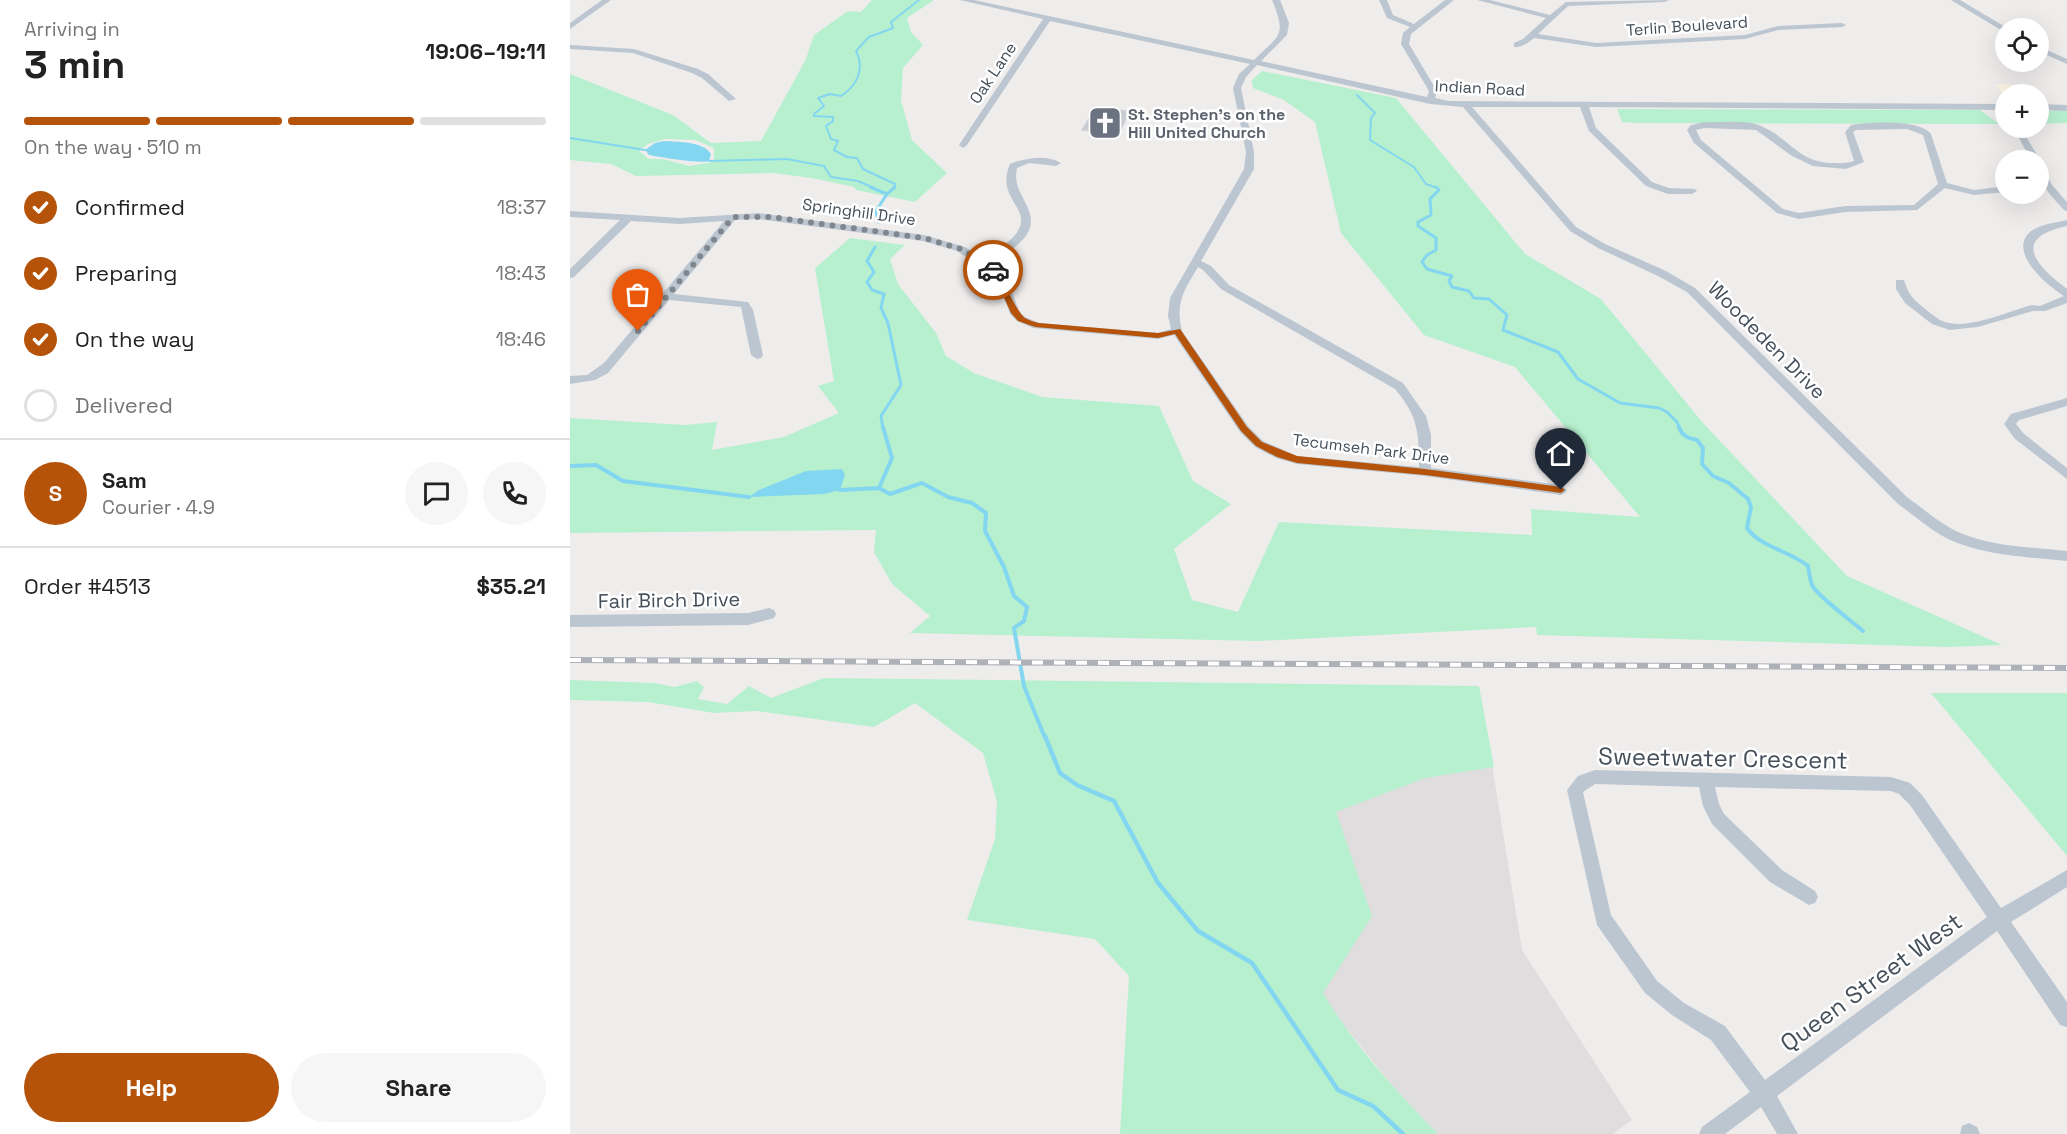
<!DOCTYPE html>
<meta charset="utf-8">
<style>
body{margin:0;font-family:"Space Grotesk",sans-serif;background:#f6f6f6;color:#222;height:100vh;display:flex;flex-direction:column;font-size:22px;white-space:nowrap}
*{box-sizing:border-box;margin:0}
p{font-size:20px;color:#767676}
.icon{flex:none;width:33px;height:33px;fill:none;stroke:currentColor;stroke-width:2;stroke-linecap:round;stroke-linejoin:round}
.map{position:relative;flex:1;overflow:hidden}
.sheet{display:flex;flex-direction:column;background:#fff;width:570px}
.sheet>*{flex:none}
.buttons{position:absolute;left:1425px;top:18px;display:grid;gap:12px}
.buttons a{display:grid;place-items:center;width:54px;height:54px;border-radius:50%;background:#fff;box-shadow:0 6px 24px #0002;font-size:30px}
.pin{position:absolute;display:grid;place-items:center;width:51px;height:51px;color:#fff;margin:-62px -26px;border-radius:50% 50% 50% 0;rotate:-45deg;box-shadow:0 0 6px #0007}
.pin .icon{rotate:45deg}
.courier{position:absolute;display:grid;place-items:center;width:60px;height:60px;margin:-30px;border:4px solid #b45309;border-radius:50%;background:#fff;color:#222;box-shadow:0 2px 8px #0007}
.headline em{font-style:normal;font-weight:700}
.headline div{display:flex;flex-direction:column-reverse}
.headline{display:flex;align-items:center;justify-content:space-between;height:102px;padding:0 24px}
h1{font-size:39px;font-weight:700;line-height:45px}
.bar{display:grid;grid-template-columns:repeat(4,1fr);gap:9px 6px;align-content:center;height:72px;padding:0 24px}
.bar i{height:8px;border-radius:4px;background:#e0e0e0}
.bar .on{background:#b45309}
.bar p{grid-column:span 4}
.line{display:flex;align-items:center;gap:15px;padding:0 24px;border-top:2px solid #e0e0e0}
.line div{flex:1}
.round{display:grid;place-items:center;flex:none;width:63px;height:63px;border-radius:32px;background:#f6f6f6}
ol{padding:0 24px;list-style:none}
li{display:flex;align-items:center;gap:18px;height:66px}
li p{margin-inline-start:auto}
li .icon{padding:6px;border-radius:50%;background:#b45309;color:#fff;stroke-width:4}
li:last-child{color:#767676}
li i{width:33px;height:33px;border:3px solid #e0e0e0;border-radius:50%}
.button{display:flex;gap:12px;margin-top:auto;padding:12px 24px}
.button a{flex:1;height:69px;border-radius:36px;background:#b45309;color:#fff;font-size:24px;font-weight:700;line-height:69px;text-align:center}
.button a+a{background:#f6f6f6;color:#222}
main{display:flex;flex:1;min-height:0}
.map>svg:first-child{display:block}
.commercial{fill:#fcf5e3}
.education{fill:#e0ddde}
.green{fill:#b7f0cf;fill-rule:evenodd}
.water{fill:#83d6ef}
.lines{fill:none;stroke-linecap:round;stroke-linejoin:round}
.stream-far3{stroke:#83d6ef;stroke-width:2}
.stream-far2{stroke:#83d6ef;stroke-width:3}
.stream-far1{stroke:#83d6ef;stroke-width:4}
.stream{stroke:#83d6ef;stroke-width:4.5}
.building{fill:#c9cbd2;stroke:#d0d2d8;stroke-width:1.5}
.minor{fill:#bcc6d0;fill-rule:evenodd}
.rail-casing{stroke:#aeb1b7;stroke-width:6}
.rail{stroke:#fff;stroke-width:4;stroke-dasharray:11;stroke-linecap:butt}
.route{fill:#b45309}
.done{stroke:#80868d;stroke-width:6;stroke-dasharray:0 10.8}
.labels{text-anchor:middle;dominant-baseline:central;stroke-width:5;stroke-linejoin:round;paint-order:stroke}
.far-street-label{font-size:16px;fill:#444f5a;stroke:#fff}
.far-worship-label{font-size:16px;font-weight:bold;fill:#5b616d;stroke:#fff;text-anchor:start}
.street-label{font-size:20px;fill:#444f5a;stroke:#fff}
.near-street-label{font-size:24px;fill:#444f5a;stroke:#fff}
</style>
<main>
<section class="sheet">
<div class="headline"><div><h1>3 min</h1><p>Arriving in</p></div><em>19:06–19:11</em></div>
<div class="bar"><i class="on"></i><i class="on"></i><i class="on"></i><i></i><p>On the way · 510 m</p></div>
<ol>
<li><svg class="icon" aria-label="check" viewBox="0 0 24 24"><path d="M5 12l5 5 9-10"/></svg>Confirmed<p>18:37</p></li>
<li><svg class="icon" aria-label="check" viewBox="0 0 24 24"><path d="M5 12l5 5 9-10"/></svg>Preparing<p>18:43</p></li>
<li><svg class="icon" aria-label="check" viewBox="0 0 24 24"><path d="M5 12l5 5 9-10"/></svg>On the way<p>18:46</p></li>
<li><i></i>Delivered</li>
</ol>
<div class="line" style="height:108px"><b class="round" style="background:#b45309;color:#fff">S</b><div><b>Sam</b><p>Courier · 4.9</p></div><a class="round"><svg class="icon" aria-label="chat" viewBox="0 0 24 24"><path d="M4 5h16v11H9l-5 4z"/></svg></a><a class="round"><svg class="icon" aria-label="phone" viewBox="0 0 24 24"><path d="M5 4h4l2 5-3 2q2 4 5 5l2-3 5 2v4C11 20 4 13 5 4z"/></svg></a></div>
<div class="line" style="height:78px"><div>Order #4513</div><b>$35.21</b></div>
<div class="button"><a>Help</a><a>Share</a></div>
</section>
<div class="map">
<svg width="1497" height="1134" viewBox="0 0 1497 1134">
<rect width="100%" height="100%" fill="#efecec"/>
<path class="commercial" d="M1426,84L1449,85L1466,92L1478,102H1469L1468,94L1435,96Z"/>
<path class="education" d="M912,703L952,950L1062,1120L1043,1134H868L828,1093L766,1015L702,908L726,740Z"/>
<path class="green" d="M302,0H364L337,18L341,32L353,45L333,68L331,100L342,140L377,173L345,202L286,190L284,187L242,178L203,173L66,176L41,164L0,160V74L103,115L141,143L191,141L236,59L244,35L278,11L291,12ZM95,139L125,140L144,148V162L119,166L93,159H79L69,151L78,144Z
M692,71L826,98L955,254L1031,299L1133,423L1277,576L1432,645L1377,647L967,635L966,627L689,641L340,633L360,616L322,584L304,552L306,530L0,533V418L114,425L147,422L142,450L214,437L269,413L248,386L264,381L245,268L280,238L335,245L320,259L328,284L366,333L376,356L404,373L472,397L589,406L623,481L661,504L604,549L622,600L668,612L709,522L962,535L961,509L1070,517L945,367L854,335L771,233L745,122L714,100L683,88L682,80Z
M1047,109L1410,110L1429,124L1067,123L1052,122Z
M1469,111H1497V123L1469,124Z
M254,678L909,686L924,767L855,778L766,812L802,916L753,993C784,1045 826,1091 868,1134H550L559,976L525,939L397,920L425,839L427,802L413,753L345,703L304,727L187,711L144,713L78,702L0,700V680L84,683L105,687L127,681L134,687L128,699L157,704L179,686L201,698Z
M1361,693H1497V856Z"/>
<path class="water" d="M94,141C108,142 133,141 141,154L139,161C131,164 89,157 79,155L75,150L85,143Z
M272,469L275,475L270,490L254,494L179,497L189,490L236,471Z"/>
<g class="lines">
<path class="stream-far3" d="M787,95L805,113L801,118L800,140L844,167L856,184L867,188
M0,138L75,150
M139,161L217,159L254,166L261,177L288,181L304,188
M324,188L325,184L293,169L287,158L277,157L264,150L268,141L261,139L256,126L263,121V117L244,116V114L254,106L248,98L260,94L271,96C287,86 295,69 286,51L299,37L323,28L321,22L349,0"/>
<path class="stream-far2" d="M300,187L317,194L306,211L308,222
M866,187L869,190L860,199L861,215L848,222V226L866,238V250L857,255L852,262L857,269L882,276L879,281L882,287L899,291L904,298L919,299L937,315L933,330L988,352L1008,379L1050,403L1089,408L1097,412L1107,422L1110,429
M317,194L325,187
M305,247L297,261L304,272L297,282L302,290L314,294L311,308L318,323L331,385L311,416L313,429"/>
<path class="stream-far1" d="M313,427L322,458L309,488L320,494L352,483L378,497L402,503L416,513L415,531L434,567L444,596L457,607L454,621L444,628L454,686L475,738
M1109,427C1112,436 1118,438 1127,440L1133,448L1132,464L1143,476L1159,483L1178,499L1181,507L1177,528C1190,547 1220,551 1238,566C1239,572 1240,580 1242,585C1245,594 1283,622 1293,631
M0,466L26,465L53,481L179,497
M270,490L309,488"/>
<path class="stream" d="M475,736L490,773L507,785L544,801L588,883L628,931L682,963L768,1090L803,1106L833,1134"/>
</g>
<path class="building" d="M542,110L560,111L549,133L512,130L521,115L538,116Z"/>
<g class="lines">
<path class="minor" d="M32,0H41L0,29V23Z
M390,0H404L684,60C710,34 717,37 702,0H710L719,23L717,35L691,61L857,97L859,91L831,44L833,33L840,27L817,18L809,0H817L823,15L844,24L875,0H884L841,34L839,44L867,91L865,98L879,101L1436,104V110L1019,107L1026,128L1082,182L1099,188L1125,189L1127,191L1122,194H1098L1076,186L1019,131L1010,107H902L1006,227L1035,244L1096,271L1125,288L1338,498C1354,509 1369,523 1388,532C1421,547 1461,547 1497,551V561C1458,557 1415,556 1378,539C1360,530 1345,516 1328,504L1117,292L1088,276L1028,248L1000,231L893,107L860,104L687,65L676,77L671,88L684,152V169L631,261L641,266L659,285L833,383L856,416L861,435V468L991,485L997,490L995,493L991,495L855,476L727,464L706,458L685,447L670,432L604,335L588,339L463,328L447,321L440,314L432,292L419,273L387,251L353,241L189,219L165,220L104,294L178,302L183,310L193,355L191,358L187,359L181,355L171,307L99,300L38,373L25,380L0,384V376L17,375L34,363L154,221L110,224L61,221L4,277L0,278V269L50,220L0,217V211L110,218L189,213L354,235L395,247L414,259C492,211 420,210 440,164C455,158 476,154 491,163L486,166L459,163L447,168C443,187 453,194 459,211C469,237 438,252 420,263L442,292L449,311L455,317L469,323L588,333L601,329L598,316L600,298L674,169L676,152L663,88L669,74L680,64L480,21L397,145L393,148L389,145L473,19ZM628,267L633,270L651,289L825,389C848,416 849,432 849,467L727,456L693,441L678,426L612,331C605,302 614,291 628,267Z
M907,0H920L980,15L996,2L1099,0L1095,2L998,6L968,34L1026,43L1175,35L1208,26L1272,23L1276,25L1272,27L1208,30L1175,39L1026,47L964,38C959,42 952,48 944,47V43L953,39L976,18Z
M1381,0H1390L1437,28L1436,33Z
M0,45L64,49L128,69L138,74L166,99L159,101L132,78L122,73L63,53L0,49Z
M1468,46L1497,59V64L1468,51Z
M1468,104L1497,105V111L1468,110Z
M1135,122C1152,123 1175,119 1191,126C1218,137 1228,162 1261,163C1269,163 1276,164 1284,161L1275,132L1281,125C1300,122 1349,119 1361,134L1377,183L1404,190L1436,186V192L1404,195L1375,188L1347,210L1275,212L1229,219L1207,213L1124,143L1117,130L1121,125ZM1135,128L1186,130L1222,156L1243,166L1276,169L1294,162L1283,132L1286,130L1337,129L1353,135L1368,184L1344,205L1275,206L1229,213L1213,209L1131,140L1126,130Z
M1438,128H1451L1470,160L1468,161L1461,160L1445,131Z
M1468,164L1471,165L1482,185L1497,202V211L1494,210C1481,195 1468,184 1468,164Z
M1497,220V226C1441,238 1465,265 1497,289V303L1475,311H1463L1408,327L1380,330L1362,324L1335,303L1326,289V280H1334C1339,295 1342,298 1355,309C1362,314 1370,322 1379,323C1403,328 1439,311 1462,305L1470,306L1494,296C1478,286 1436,252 1461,231C1471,224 1485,223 1497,220Z
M1497,398V406L1449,420L1446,424L1453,433L1497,468V479L1445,439L1434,424L1441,414Z
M199,608L204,610L206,614L204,618L178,625L0,627V615L178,613Z
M1025,770L1321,777L1340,783L1352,795L1431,908L1497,870V887L1441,922L1497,1002V1027L1490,1025L1427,931L1207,1096L1228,1134H1207L1191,1107L1155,1134H1129L1132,1127L1180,1092L1141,1040L1102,1015L1075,993L1027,925L997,790L1008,776ZM1025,784L1129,787L1133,806L1142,824L1200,882L1239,905L1245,903L1248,897L1245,891L1212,870L1154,814L1149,804L1145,787L1321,791L1329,794L1340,805L1417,917L1195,1080L1155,1026L1114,1003L1087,981L1041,915L1013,792Z
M1399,1123L1407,1127L1410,1134H1390L1392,1126Z"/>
<defs>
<path id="rail" d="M0,660L1497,668"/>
</defs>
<use href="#rail" class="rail-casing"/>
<use href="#rail" class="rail"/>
</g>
<path class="route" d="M421,269L427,270C433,280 448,314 455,318C459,320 464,322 469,323L588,333L610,329L677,427L692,442L727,456L855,469L991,487L995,490L991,493L855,475L727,463L707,457L686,446L671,431L605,334L588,338L465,327L448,321L441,313Z"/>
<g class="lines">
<path class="done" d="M68,331L163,217H201L354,238L391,249L414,262L423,270"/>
</g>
<defs>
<symbol id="church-square" viewBox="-11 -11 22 22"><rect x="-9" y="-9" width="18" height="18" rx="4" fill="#6b7280" stroke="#fff"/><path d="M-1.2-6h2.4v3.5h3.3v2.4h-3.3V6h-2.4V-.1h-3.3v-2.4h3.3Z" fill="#fff"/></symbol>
</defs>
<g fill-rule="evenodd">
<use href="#church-square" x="516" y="104" width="38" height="38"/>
</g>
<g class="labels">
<g class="far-street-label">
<text transform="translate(1117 26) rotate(-4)">Terlin Boulevard</text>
<text transform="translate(423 73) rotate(-56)">Oak Lane</text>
<text transform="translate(910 88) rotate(3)">Indian Road</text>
<text transform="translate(289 212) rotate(8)">Springhill Drive</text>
<text transform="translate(801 449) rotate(7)">Tecumseh Park Drive</text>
</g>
<g class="far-worship-label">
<text x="558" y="114">St. Stephen's on the<tspan x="558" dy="18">Hill United Church</tspan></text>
</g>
<g class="street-label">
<text transform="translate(1197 340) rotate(45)">Woodeden Drive</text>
<text transform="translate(99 600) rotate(-1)">Fair Birch Drive</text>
</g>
<g class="near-street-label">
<text transform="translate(1153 758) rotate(1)">Sweetwater Crescent</text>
<text transform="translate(1301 982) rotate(-36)">Queen Street West</text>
</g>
</g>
</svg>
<div class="buttons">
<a><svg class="icon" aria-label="locate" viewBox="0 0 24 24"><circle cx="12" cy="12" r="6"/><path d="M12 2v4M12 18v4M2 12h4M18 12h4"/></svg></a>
<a>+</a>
<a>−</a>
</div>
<div class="pin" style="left:68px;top:331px;background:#ea580c"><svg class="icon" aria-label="bag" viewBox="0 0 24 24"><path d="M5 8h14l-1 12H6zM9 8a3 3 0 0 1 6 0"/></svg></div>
<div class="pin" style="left:991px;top:490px;background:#1f2937"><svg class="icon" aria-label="home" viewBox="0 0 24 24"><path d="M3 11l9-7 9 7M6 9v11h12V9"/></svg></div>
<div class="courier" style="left:423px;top:270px"><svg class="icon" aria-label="car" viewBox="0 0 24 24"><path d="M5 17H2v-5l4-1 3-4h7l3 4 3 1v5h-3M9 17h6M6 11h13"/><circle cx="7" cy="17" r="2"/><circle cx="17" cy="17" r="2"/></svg></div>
</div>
</main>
